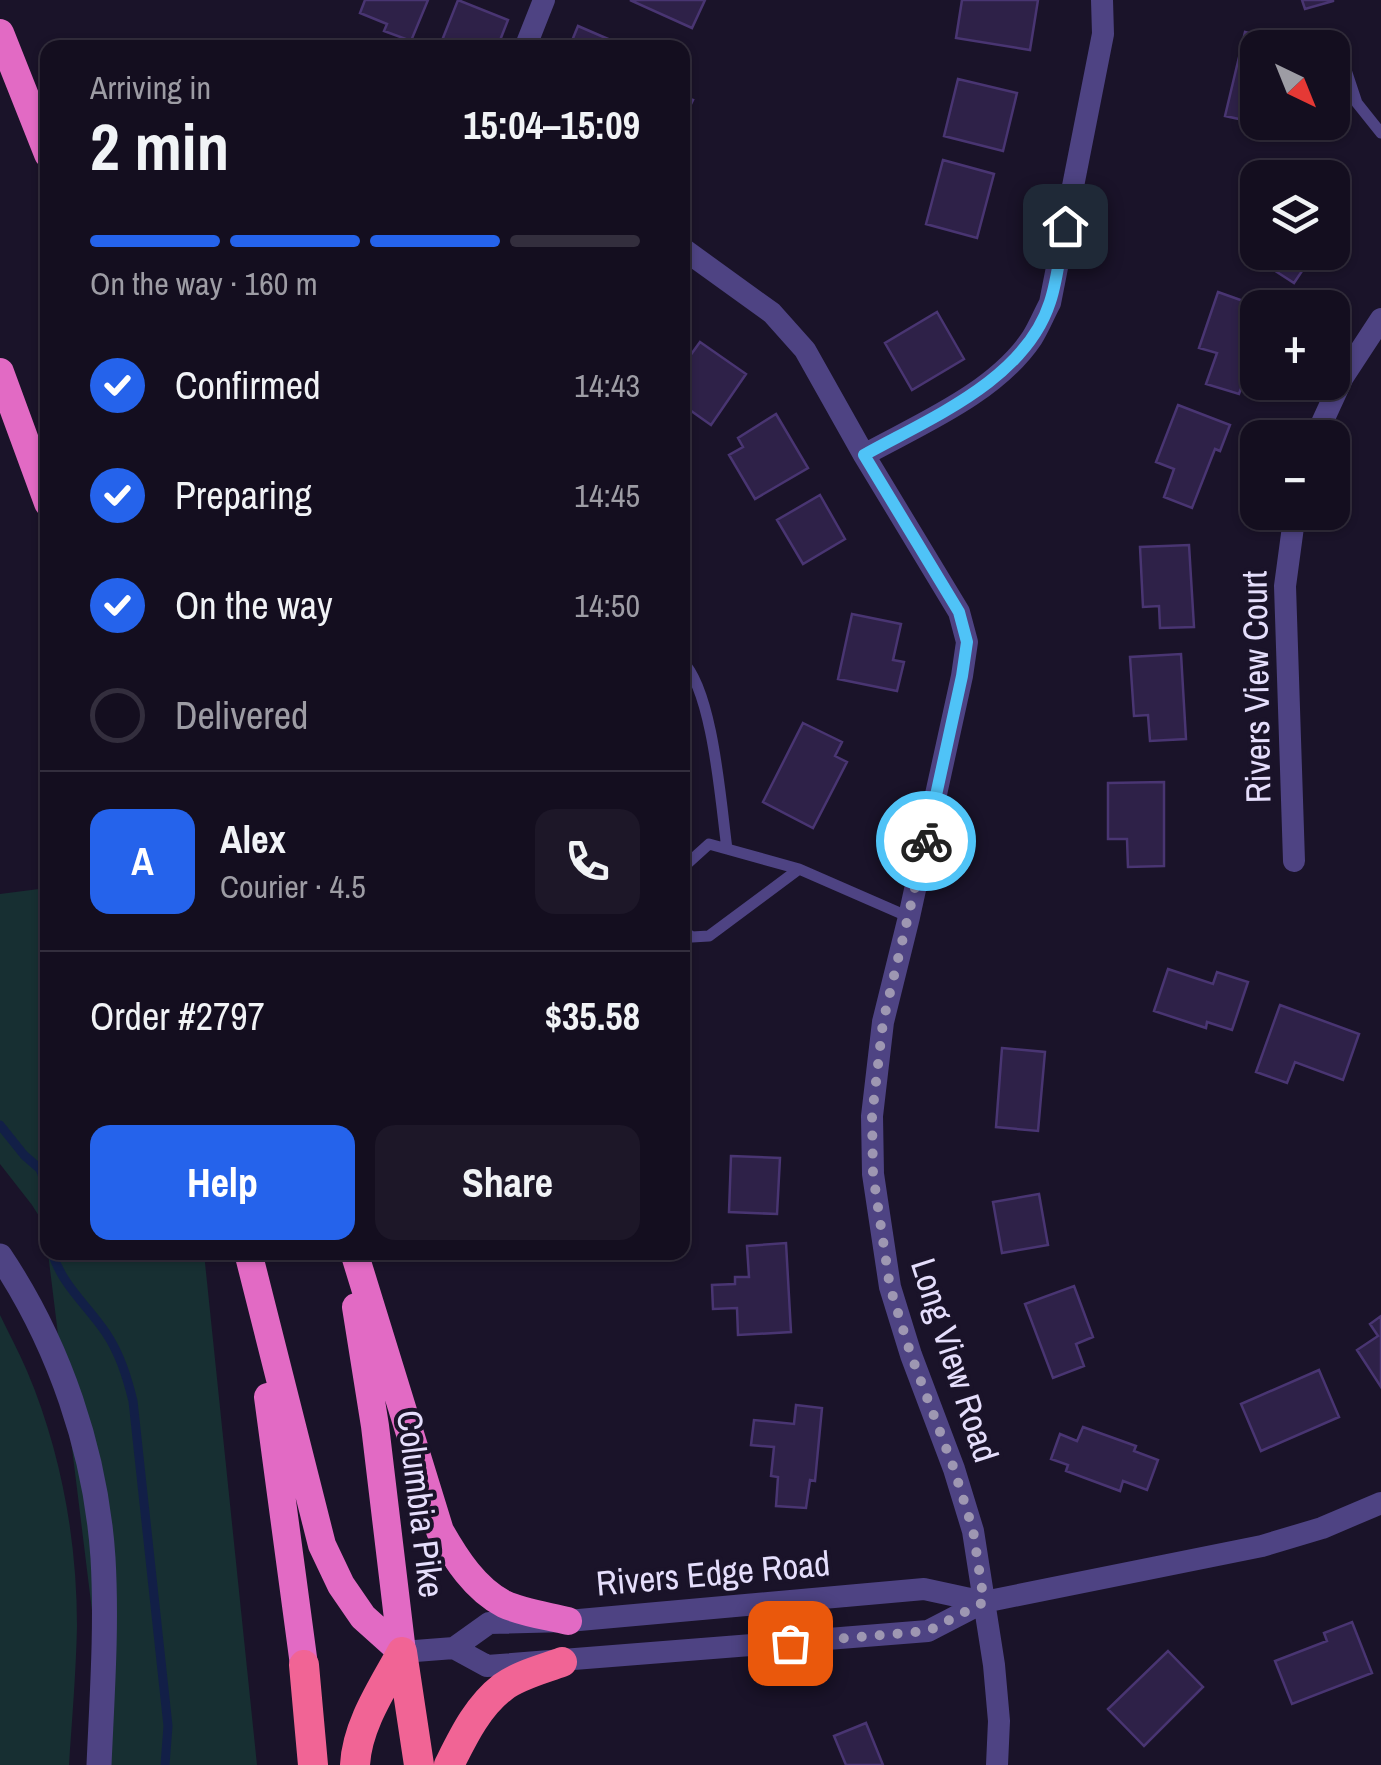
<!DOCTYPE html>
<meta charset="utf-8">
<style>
body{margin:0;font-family:"Archivo Narrow",sans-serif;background:#1d1728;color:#f1f3f6;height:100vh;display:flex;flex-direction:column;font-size:38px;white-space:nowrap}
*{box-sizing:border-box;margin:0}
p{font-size:32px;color:#9d9ca4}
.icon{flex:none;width:55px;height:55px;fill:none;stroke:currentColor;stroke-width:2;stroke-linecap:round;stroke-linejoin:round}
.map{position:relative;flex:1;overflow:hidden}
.sheet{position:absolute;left:40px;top:40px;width:650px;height:1220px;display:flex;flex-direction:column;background:#140e1f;border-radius:20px;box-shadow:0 2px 8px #0004,0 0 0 2px #332e3d}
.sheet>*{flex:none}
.needle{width:65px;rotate:137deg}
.fabs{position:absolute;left:1240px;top:30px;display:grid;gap:20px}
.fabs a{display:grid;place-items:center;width:110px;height:110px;border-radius:20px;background:#140e1f;box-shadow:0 2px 8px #0004,0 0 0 2px #332e3d;font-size:50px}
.pin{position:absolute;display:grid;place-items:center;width:85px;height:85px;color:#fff;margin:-42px;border-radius:20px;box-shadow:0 5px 15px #0006}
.courier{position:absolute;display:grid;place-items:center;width:100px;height:100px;margin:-50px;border:8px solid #4fc3f7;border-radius:50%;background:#fff;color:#222;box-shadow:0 2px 12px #0007}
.headline em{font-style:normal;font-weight:700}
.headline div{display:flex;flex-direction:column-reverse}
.headline{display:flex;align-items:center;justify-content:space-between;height:170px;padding:0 50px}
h1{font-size:65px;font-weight:700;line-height:75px}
.bar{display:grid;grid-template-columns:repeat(4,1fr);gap:15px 10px;align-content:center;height:120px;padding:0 50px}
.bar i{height:12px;border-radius:8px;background:#332e3d}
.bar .active{background:#2563eb}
.bar p{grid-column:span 4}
.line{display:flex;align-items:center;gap:25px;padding:0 50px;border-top:2px solid #332e3d}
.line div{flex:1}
.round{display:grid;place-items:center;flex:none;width:105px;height:105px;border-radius:20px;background:#1d1728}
ol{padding:0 50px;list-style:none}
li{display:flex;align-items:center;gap:30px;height:110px}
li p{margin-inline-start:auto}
li .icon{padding:10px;border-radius:50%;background:#2563eb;color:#fff;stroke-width:4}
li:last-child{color:#9d9ca4}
li i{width:55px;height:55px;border:5px solid #332e3d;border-radius:50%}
.cta{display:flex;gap:20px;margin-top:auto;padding:20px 50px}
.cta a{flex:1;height:115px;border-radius:20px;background:#2563eb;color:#fff;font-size:40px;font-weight:700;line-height:115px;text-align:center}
.cta a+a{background:#1d1728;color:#f1f3f6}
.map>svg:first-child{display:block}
.green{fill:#172f32}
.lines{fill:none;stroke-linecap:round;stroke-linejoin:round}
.stream{stroke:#121f47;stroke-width:9}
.building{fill:#2e2148;stroke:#493572;stroke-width:2.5}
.service{stroke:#4e4383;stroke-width:11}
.minor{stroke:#4e4383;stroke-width:22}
.tertiary{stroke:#4e4383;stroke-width:25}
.trunk{stroke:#e26ac4;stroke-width:28}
.motorway{stroke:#f16495;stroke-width:30}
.done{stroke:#9e97b2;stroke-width:10;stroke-dasharray:0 18}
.route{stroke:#4fc3f7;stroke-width:12}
.labels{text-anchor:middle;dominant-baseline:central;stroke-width:8;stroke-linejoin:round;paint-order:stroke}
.street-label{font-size:35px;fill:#e5defc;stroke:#1a1329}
</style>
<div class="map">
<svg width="1381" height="1765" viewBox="0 0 1381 1765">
<rect width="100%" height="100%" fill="#1a1329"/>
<path class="green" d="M47,888H48L47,1251L44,1224L32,1205L0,1164V894Z
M48,1253H204L257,1765H111Z
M0,1315C9,1334 19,1352 27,1371C61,1451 77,1540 77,1626C76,1673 72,1719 69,1765H0Z"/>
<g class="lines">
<path class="stream" d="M0,1125L24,1155L40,1169L48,1189
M52,1252C61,1284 88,1306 106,1333C120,1354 127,1377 133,1401L168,1726L165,1765"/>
</g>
<path class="building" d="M365,0H428L411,41L384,31L387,24L360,13Z
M458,0L508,20L497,48H439Z
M630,0H705L692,28Z
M962,0H1038L1030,50L956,38Z
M1302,0H1333V1L1305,9Z
M578,26L629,48H569Z
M1245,32L1286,42L1285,48H1258V122H1277L1276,127L1225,116Z
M958,79L1017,93L1003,151L944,136Z
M682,96L693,100L682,123Z
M943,160L994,174L977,238L926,224Z
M1332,188L1348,198L1339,212L1344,215L1332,232Z
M1274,252H1319L1314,261L1310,259L1294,283L1266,265Z
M1218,292L1263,308H1258V340L1239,394L1206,384L1217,353L1199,348Z
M937,312L964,359L912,390L885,343Z
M700,342L746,374L711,425L687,408L682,416V367Z
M1178,405L1230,425L1220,451L1215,449L1192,508L1164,497L1174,469L1156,462Z
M776,414L808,468L755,499L729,455L743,447L738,438Z
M820,495L845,539L803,564L777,520Z
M1189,545L1194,627L1160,628L1159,606L1143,607L1140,547Z
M852,614L901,624L893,660L904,662L897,691L838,679Z
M1181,654L1186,739L1150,741L1148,715L1134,716L1130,657Z
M803,723L842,742L835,756L847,762L813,828L763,802Z
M1164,782V866L1128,867L1127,839H1108V783Z
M1168,969L1213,984L1217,972L1248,982L1232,1030L1207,1022L1206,1028L1154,1011Z
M1280,1005L1359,1034L1343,1080L1295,1062L1287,1083L1256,1072Z
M1002,1048L1045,1052L1038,1131L996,1127Z
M731,1156L780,1158L777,1214L729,1212Z
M1039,1194L1048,1245L1002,1253L993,1202Z
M786,1243L791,1332L738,1335L737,1308L713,1309L712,1285L735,1284V1277H749L747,1246Z
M1074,1286L1093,1337L1076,1344L1084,1366L1053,1378L1025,1304Z
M1381,1316V1387L1357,1350L1378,1336L1370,1324Z
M1319,1370L1339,1417L1261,1451L1241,1404Z
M796,1405L822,1408L815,1481L810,1480L806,1508L776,1506L778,1477L771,1476L774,1447L751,1445L754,1420L794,1424Z
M1083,1427L1136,1446L1134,1451L1158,1460L1147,1490L1123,1481L1120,1491L1066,1471L1068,1465L1051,1459L1060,1434L1077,1441Z
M1352,1622L1372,1673L1292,1704L1275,1661L1327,1641L1324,1633Z
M1168,1651L1203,1687L1144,1746L1108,1709Z
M866,1723L883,1765H846L834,1736Z"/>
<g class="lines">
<path class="service" d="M1338,46L1357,103L1381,133
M682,661C713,690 721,805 727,849
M682,872L688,863L709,844L799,869L909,917
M682,930L692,937L709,936L799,869"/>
<path class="minor" d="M525,48L544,0
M682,248L772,313L805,350L864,455L959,612L967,642L962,676L909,917L883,1022L872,1116L873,1174L890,1287L911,1355L954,1469L973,1531L994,1665L999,1721L997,1765
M1315,438L1343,377L1381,319
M864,455C920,424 995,393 1032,338C1039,327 1044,314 1050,303L1103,34L1102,0
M1294,861L1285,586L1295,512
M454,1648L487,1666L928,1631L984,1602L1262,1546L1322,1528L1381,1503
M402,1652L454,1648L489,1623L568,1621L924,1589L984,1602"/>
<path class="tertiary" d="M0,1256C59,1344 96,1452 103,1558C107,1627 102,1696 99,1765"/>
<path class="trunk" d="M0,33L48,154
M0,372L48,503
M248,1252L322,1545L341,1585L363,1617L402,1652
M354,1252L440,1531C456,1559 475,1589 504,1604C523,1613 548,1616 568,1621
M356,1307L375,1426L402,1652
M268,1397L304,1665"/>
<path class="motorway" d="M402,1652L419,1765
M304,1665L313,1765
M355,1765C357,1725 383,1687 402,1652
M449,1765C463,1737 477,1707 503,1687C519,1675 543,1669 562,1662"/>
</g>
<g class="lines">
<path class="done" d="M790,1643L928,1631L984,1602L973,1530L954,1469L911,1355L890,1287L873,1174L872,1116L883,1022L926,841"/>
<path class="route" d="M926,841L962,676L967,642L959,612L864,455C930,418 1025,380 1050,302C1058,278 1060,251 1065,226"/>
</g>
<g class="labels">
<g class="street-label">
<text transform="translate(1256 687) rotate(-91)">Rivers View Court</text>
<text transform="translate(955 1360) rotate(72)">Long View Road</text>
<text transform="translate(421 1504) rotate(83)">Columbia Pike</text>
<text transform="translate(713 1573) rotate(-5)">Rivers Edge Road</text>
</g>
</g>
</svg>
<div class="fabs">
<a><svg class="needle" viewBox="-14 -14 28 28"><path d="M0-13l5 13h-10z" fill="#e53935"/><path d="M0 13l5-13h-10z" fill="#9d9ca4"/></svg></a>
<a><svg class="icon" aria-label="layers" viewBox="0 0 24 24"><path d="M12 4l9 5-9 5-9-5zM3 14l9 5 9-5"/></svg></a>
<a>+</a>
<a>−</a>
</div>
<div class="pin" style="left:790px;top:1643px;background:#ea580c"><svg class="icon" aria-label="bag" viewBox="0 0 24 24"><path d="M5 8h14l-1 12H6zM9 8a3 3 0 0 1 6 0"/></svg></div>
<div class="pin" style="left:1065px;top:226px;background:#1f2937"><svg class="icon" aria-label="home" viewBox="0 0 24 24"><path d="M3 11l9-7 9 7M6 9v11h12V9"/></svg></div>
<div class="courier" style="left:926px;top:841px"><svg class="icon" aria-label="bike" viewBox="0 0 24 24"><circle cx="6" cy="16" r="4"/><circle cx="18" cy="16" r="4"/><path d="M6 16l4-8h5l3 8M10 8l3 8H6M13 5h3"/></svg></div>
<section class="sheet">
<div class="headline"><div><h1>2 min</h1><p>Arriving in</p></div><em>15:04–15:09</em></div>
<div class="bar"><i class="active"></i><i class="active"></i><i class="active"></i><i></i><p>On the way · 160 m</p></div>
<ol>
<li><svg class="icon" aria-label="check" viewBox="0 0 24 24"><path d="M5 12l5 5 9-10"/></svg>Confirmed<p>14:43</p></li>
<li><svg class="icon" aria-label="check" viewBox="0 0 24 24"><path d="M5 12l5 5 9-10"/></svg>Preparing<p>14:45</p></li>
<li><svg class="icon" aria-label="check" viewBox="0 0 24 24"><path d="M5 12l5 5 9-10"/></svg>On the way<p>14:50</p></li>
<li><i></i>Delivered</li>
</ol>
<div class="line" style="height:180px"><b class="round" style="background:#2563eb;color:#fff">A</b><div><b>Alex</b><p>Courier · 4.5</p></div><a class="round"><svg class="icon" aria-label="phone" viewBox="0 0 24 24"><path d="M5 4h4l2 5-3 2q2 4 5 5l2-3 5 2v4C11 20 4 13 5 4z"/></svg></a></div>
<div class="line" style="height:130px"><div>Order #2797</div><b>$35.58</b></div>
<div class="cta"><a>Help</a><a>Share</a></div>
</section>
</div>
